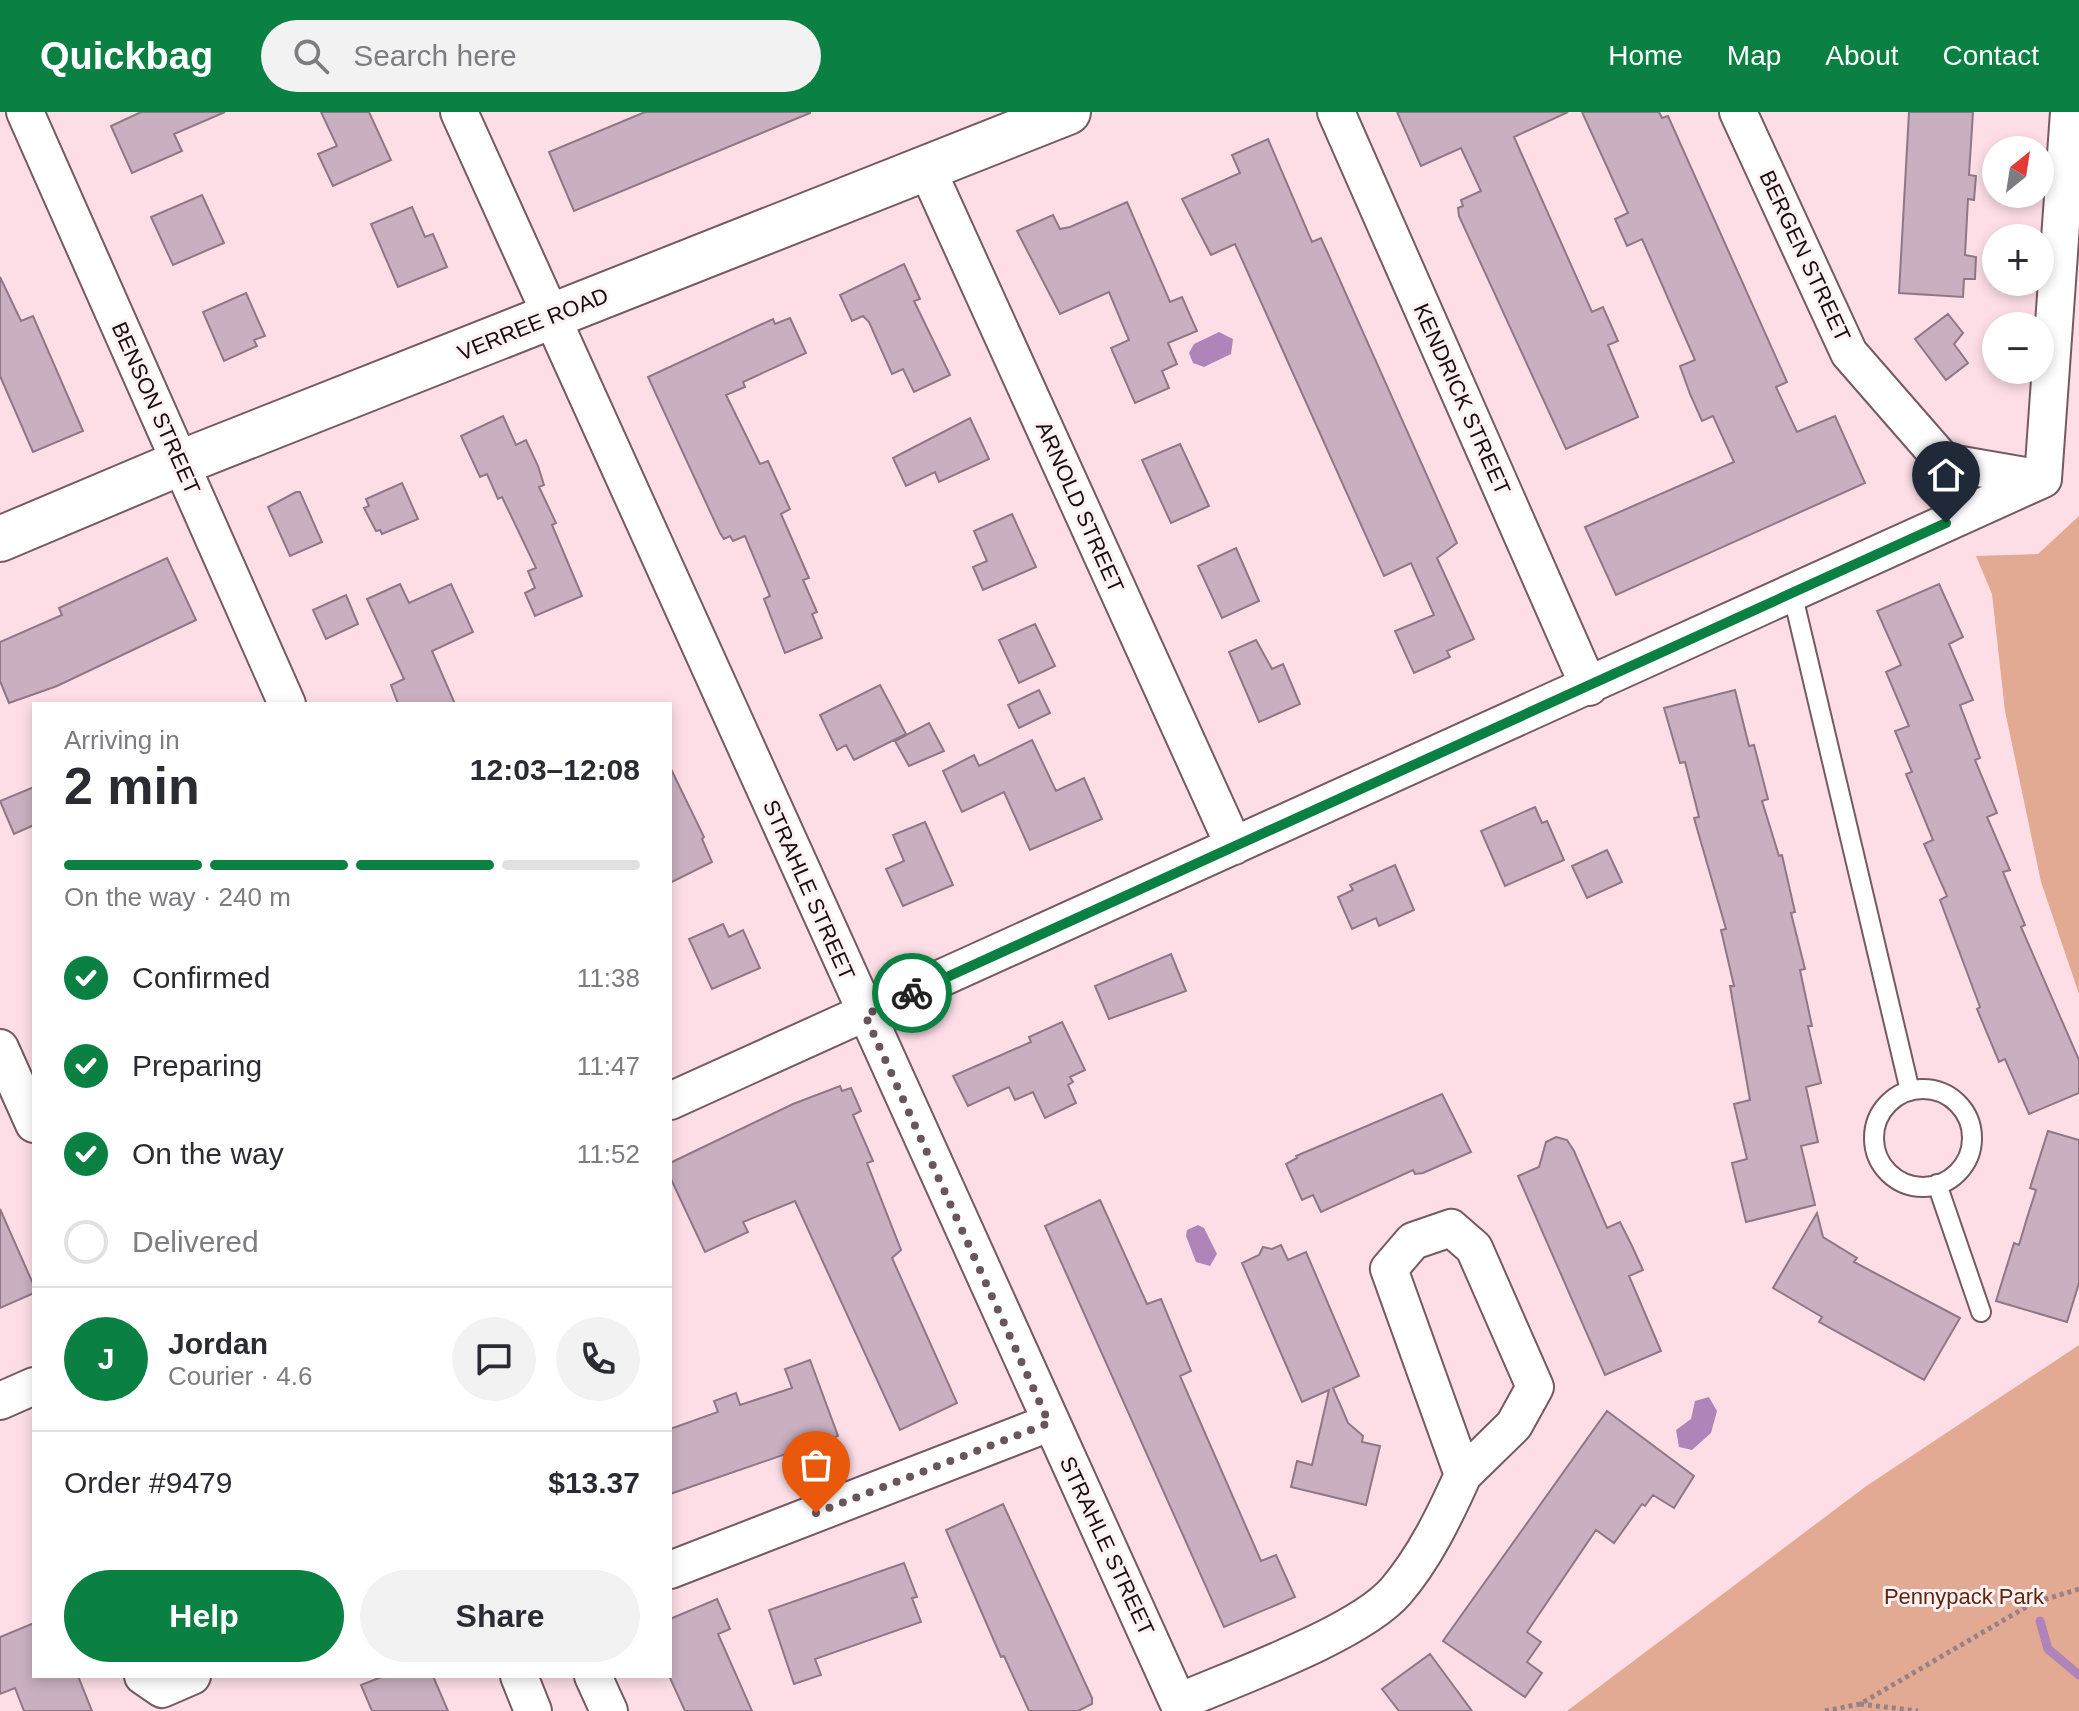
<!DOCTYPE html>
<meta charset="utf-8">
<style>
body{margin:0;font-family:Helvetica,sans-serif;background:#f2f2f3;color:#2b2b33;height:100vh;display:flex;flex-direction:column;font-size:30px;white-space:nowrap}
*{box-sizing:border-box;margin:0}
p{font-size:26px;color:#7c7c81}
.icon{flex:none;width:44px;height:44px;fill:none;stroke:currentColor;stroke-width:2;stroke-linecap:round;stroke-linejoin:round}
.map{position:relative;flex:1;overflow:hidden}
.sheet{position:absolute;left:32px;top:590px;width:640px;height:976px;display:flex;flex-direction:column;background:#fff;border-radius:0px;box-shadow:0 4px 12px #0003}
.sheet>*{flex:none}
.needle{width:52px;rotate:30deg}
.buttons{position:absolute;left:1982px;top:24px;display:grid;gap:16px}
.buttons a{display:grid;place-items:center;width:72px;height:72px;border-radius:50%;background:#fff;box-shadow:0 4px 12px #0003;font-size:40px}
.pin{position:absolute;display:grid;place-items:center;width:68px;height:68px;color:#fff;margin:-82px -34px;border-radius:50% 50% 50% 0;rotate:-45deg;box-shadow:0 0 8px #0007}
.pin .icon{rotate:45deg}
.courier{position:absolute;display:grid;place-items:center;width:80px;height:80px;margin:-40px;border:6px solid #0b8043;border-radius:50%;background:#fff;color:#222;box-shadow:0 2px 10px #0007}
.overview em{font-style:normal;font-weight:800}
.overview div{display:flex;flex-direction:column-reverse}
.overview{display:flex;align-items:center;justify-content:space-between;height:136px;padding:0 32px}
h1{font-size:52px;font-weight:800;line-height:60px}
.bar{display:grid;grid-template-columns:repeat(4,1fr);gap:12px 8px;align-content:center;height:96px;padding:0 32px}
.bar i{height:10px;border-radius:6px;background:#e1e1e2}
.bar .selected{background:#0b8043}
.bar p{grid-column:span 4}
.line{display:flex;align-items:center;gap:20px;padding:0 32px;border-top:2px solid #e1e1e2}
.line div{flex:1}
.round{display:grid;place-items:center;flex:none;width:84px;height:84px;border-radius:42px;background:#f2f2f3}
ol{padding:0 32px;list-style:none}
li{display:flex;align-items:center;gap:24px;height:88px}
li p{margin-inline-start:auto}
li .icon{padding:8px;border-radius:50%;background:#0b8043;color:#fff;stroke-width:4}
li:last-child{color:#7c7c81}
li i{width:44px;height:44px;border:4px solid #e1e1e2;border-radius:50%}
.button{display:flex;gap:16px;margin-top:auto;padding:16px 32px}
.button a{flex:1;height:92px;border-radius:48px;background:#0b8043;color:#fff;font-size:32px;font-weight:800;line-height:92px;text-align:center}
.button a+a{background:#f2f2f3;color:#2b2b33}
header{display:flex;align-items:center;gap:48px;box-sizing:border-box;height:112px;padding:0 40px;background:#0b8043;color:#fff}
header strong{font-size:38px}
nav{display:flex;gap:44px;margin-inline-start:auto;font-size:28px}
.search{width:560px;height:72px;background:#f2f2f3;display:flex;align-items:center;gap:20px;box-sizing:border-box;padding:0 28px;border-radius:44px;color:#7c7c81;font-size:30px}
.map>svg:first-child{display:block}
.green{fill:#e2a993}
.water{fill:#af85b9}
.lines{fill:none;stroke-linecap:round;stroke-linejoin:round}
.stream{stroke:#af85b9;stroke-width:9}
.building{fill:#c9afbf;stroke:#8f7786;stroke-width:2}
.lane-casing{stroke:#755a61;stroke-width:22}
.street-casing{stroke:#755a61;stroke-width:40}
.secondary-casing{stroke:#755a61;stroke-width:48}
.path{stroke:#988187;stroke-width:5;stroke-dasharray:4 4;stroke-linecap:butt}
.lane{stroke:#fff;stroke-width:18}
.street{stroke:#fff;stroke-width:36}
.secondary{stroke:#fff;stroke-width:44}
.done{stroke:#68565a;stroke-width:8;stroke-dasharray:0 14.4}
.route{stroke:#0b8043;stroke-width:10}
.labels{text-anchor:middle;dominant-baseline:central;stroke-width:6;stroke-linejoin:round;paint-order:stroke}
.street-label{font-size:22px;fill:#170c0f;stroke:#fef1f4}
.park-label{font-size:22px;fill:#612509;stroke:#fef1f4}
</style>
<header>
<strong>Quickbag</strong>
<div class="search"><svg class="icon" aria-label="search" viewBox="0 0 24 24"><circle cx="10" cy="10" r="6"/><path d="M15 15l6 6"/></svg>Search here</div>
<nav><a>Home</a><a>Map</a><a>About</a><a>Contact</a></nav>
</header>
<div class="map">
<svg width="2079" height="1599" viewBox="0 0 2079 1599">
<rect width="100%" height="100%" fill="#fddee6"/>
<path class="green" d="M2079,404V882L2041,770L2005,599L1992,482L1976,444L2038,442Z
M2079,1233V1599H1567L1865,1375Z"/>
<path class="water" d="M1219,220L1233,227L1231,242L1204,255L1193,251L1189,241L1194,232Z
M1198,1113L1204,1116L1217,1142L1210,1154L1196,1150L1186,1124L1187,1118Z
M1709,1285L1717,1299L1711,1321L1692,1338L1679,1335L1676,1318L1691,1307L1695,1289Z"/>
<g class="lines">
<path class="stream" d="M2040,1509L2048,1537L2079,1563"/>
</g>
<path class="building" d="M141,0H225L174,22L182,39L132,61L111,14Z
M321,0H369L391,48L333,74L318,42L337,34Z
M645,0H810V1L574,99L549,40Z
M1397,0H1568L1514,25L1592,200L1603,195L1618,229L1608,233L1638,305L1566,337L1459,104L1458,96L1463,94L1461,88L1481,79L1461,36L1421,54Z
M1582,0H1659L1662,6L1668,4L1787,270L1776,275L1797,320L1835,304L1865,371L1616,483L1585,415L1734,350L1713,304L1702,309L1690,282L1680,254L1695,248L1642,127L1627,134L1615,107L1628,101Z
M1909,0H1973L1969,63L1976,64L1974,88L1968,87L1965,143L1976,145L1975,167H1964L1963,185L1899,181Z
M1268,27L1312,130L1321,126L1457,431L1437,446L1474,527L1447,539L1450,545L1414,561L1395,519L1434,503L1411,451L1384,464L1235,132L1211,143L1182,87L1240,61L1232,43Z
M202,83L224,131L173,153L151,105Z
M1127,90L1170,190L1182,185L1197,219L1168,231L1177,252L1162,259L1169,276L1135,291L1111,236L1129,228L1109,180L1060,202L1017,119L1053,103L1060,117L1070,115Z
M412,95L425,125L433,122L447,155L398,175L371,112Z
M904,152L920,187L914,189L950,263L914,280L903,257L892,262L869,210L863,204L852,209L840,183Z
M0,165L21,209L33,204L83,319L33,340L0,264Z
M246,181L265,224L254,228L257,234L224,249L203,200Z
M1948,202L1963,221L1954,232L1968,251L1946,268L1915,227Z
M790,206L806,241L743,270L745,275L726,283L760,352L768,349L790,397L781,402L809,466L803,468L817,500L812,502L822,526L785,541L764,487L770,484L745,424L733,429L730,424L724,427L720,421L648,265L773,207L775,212Z
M503,304L516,333L526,328L538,354L544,373L539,375L556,411L552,413L582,484L535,504L525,481L535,476L528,459L536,456L502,385L498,387L487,362L480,365L461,324Z
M970,306L989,347L939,370L935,360L906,374L893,346Z
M1180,332L1209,394L1171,411L1142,348Z
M402,371L418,407L382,422L380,418L376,419L364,396L369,394L366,387Z
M296,380H300L322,430L290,444L268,395Z
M1012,402L1036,455L983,478L973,455L987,449L974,419Z
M1236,436L1259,489L1222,506L1198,454Z
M167,446L196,508L57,574L9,591L0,569V530L62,503L59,496Z
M400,472L409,491L451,472L473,520L432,539L455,592H398L391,573L404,567L367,487Z
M1939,472L1963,525L1949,532L1973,588L1960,593L1980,646L1975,648L1997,701L1987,705L2010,758L2003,760L2025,813L2021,815L2079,948V981L2029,1002L2005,947L1999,950L1977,897L1980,895L1940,788L1947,784L1924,732L1933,728L1906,662L1912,660L1895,619L1909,614L1886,560L1901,553L1877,499Z
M346,483L358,512L326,527L313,498Z
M1035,512L1055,554L1019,571L999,528Z
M1256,528L1272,557L1283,552L1300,592L1259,610L1229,540Z
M880,573L906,622L854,648L846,633L837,638L820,603Z
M1039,578L1050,601L1019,616L1008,593Z
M1735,578L1749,634L1754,633L1768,687L1762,689L1779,744L1782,743L1795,800L1791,801L1805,857L1800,858L1812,914H1808L1821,971L1806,975L1818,1030L1801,1034L1815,1093L1746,1110L1732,1051L1747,1047L1734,992L1750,988L1730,874H1734L1721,818L1726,817L1694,706L1699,705L1685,650L1680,651L1664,596Z
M929,611L944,639L909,654L895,629Z
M1032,628L1056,679L1084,666L1102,707L1030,738L1004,680L962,700L943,659L974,643L979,654Z
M670,655L704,725L702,727L712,750L670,771Z
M34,675V713L14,722L0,689Z
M1535,695L1542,711L1547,709L1564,748L1505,774L1481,719Z
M925,710L953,773L903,794L886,757L904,749L893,723Z
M1607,738L1622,770L1587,786L1572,754Z
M1395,753L1414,798L1379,814L1376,806L1352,817L1338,785L1353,778L1350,773Z
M723,812L729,825L743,818L760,856L712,877L689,827Z
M1171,842L1186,879L1109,907L1095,874Z
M1062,910L1085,958L1070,965L1073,970L1068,973L1076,991L1045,1006L1033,980L1015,988L1009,975L968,994L953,964L1031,930L1029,925Z
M840,974L842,979L851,976L861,999L853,1003L873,1049L867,1051L901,1138L892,1146L957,1291L900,1318L795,1089L743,1110L748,1120L705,1140L670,1065V1051L793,992Z
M1442,982L1471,1040L1423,1061L1415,1062L1413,1058L1321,1100L1313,1083L1302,1088L1286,1052L1297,1046L1296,1044Z
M2048,1019L2079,1028V1171L2067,1210L1996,1189L2014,1131L2019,1133L2027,1106L2036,1078L2030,1076Z
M1556,1025L1567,1028L1574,1039L1607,1116L1620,1110L1632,1134L1643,1158L1629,1164L1661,1239L1605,1263L1518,1064L1539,1055L1546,1030Z
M1100,1088L1147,1192L1161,1187L1191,1259L1180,1264L1261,1449L1276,1443L1295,1485L1224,1515L1045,1114Z
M0,1097L34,1174V1181L0,1196Z
M1817,1101L1823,1125L1857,1146L1854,1150L1960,1206L1924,1268L1819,1210L1822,1205L1773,1176Z
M1281,1133L1288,1148L1306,1140L1359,1264L1333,1276L1348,1311L1363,1324L1362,1330L1380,1334L1366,1393L1291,1375L1297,1349L1312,1353L1329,1278L1302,1290L1242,1151L1259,1143L1263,1135L1272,1137Z
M810,1248L838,1324L670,1382V1317L718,1300L714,1289L736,1281L740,1293L792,1276L785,1257Z
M1607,1299L1694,1364L1674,1396L1653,1383L1645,1394L1642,1392L1614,1431L1596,1418L1527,1520L1541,1530L1527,1550L1542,1561L1525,1585L1443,1529Z
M1003,1392L1092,1586V1592L1078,1599H1029L1004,1544L1001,1545L946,1418Z
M904,1451L917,1485L912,1486L921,1510L815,1547L821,1563L794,1572L769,1498Z
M717,1487L730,1517L718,1522L752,1599H685L670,1566V1507Z
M34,1511V1564H78L92,1599H24L15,1576L0,1582V1525Z
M1430,1542L1472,1599H1399L1382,1577Z
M384,1564H433L448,1599H372L361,1573Z"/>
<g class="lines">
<defs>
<path id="lane" d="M1792,480L1910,979
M1874 1026a49 49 0 1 1 98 0a49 49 0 1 1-98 0Z
M1937,1072L1981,1200"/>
<path id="street" d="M25,0L287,592
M459,0L1182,1599
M1336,0L1589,575
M1738,0L1849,241L1944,350L2043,367
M927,57L1234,734
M2043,367L2069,0
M0,936L34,1012
M670,989L2043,367
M0,1289L34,1274
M670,1458L1049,1311
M143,1564L162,1577L192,1564
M519,1564L533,1599
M593,1564L609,1599
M1179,1590C1234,1566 1359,1522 1396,1479C1425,1445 1445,1403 1463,1363L1389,1157L1413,1129L1451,1116L1474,1136L1535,1275L1514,1313L1463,1363"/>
<path id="secondary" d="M0,427L180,351L1068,0"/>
</defs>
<use href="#lane" class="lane-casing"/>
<use href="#street" class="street-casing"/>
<use href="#secondary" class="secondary-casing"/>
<path class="path" d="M1860,1592L1918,1599
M1825,1599L1860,1592L2033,1491L2079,1477"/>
<use href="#lane" class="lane"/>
<use href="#street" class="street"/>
<use href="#secondary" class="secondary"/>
</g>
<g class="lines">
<path class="done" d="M816,1401L1049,1311L865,903L912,881"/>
<path class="route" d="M912,881L1946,411"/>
</g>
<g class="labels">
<g class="street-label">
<text transform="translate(1805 144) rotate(65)">BERGEN STREET</text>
<text transform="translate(533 212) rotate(-22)">VERREE ROAD</text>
<text transform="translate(1462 287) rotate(66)">KENDRICK STREET</text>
<text transform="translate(156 296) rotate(66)">BENSON STREET</text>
<text transform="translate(1080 395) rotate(66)">ARNOLD STREET</text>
<text transform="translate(809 778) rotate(66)">STRAHLE STREET</text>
<text transform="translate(1107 1434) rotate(65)">STRAHLE STREET</text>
</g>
<g class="park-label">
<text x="1964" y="1484">Pennypack Park</text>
</g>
</g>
</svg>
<div class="buttons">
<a><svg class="needle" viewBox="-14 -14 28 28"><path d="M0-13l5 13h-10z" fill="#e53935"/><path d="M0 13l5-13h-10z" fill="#7c7c81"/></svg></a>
<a>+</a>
<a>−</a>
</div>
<div class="pin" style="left:816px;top:1401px;background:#ea580c"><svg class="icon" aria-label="bag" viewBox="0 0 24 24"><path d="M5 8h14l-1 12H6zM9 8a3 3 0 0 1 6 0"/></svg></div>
<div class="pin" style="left:1946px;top:411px;background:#1f2937"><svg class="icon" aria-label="home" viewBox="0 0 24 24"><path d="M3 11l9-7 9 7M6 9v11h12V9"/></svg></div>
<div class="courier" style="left:912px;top:881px"><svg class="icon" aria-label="bike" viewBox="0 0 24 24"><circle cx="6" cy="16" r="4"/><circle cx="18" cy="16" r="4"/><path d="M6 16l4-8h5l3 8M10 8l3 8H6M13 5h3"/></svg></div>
<section class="sheet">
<div class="overview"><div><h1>2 min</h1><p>Arriving in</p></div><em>12:03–12:08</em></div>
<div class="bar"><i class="selected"></i><i class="selected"></i><i class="selected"></i><i></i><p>On the way · 240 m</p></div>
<ol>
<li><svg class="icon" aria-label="check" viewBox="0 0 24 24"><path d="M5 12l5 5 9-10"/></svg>Confirmed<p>11:38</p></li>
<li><svg class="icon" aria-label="check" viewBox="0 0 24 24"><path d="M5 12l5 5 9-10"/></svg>Preparing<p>11:47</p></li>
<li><svg class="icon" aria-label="check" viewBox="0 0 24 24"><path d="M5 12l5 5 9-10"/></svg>On the way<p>11:52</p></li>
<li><i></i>Delivered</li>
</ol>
<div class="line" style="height:144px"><b class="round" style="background:#0b8043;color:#fff">J</b><div><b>Jordan</b><p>Courier · 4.6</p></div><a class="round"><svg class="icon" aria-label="chat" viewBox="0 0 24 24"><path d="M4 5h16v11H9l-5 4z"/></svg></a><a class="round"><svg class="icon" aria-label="phone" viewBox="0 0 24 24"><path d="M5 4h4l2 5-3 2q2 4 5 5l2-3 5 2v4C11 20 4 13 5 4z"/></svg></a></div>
<div class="line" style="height:104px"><div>Order #9479</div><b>$13.37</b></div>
<div class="button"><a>Help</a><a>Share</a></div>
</section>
</div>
